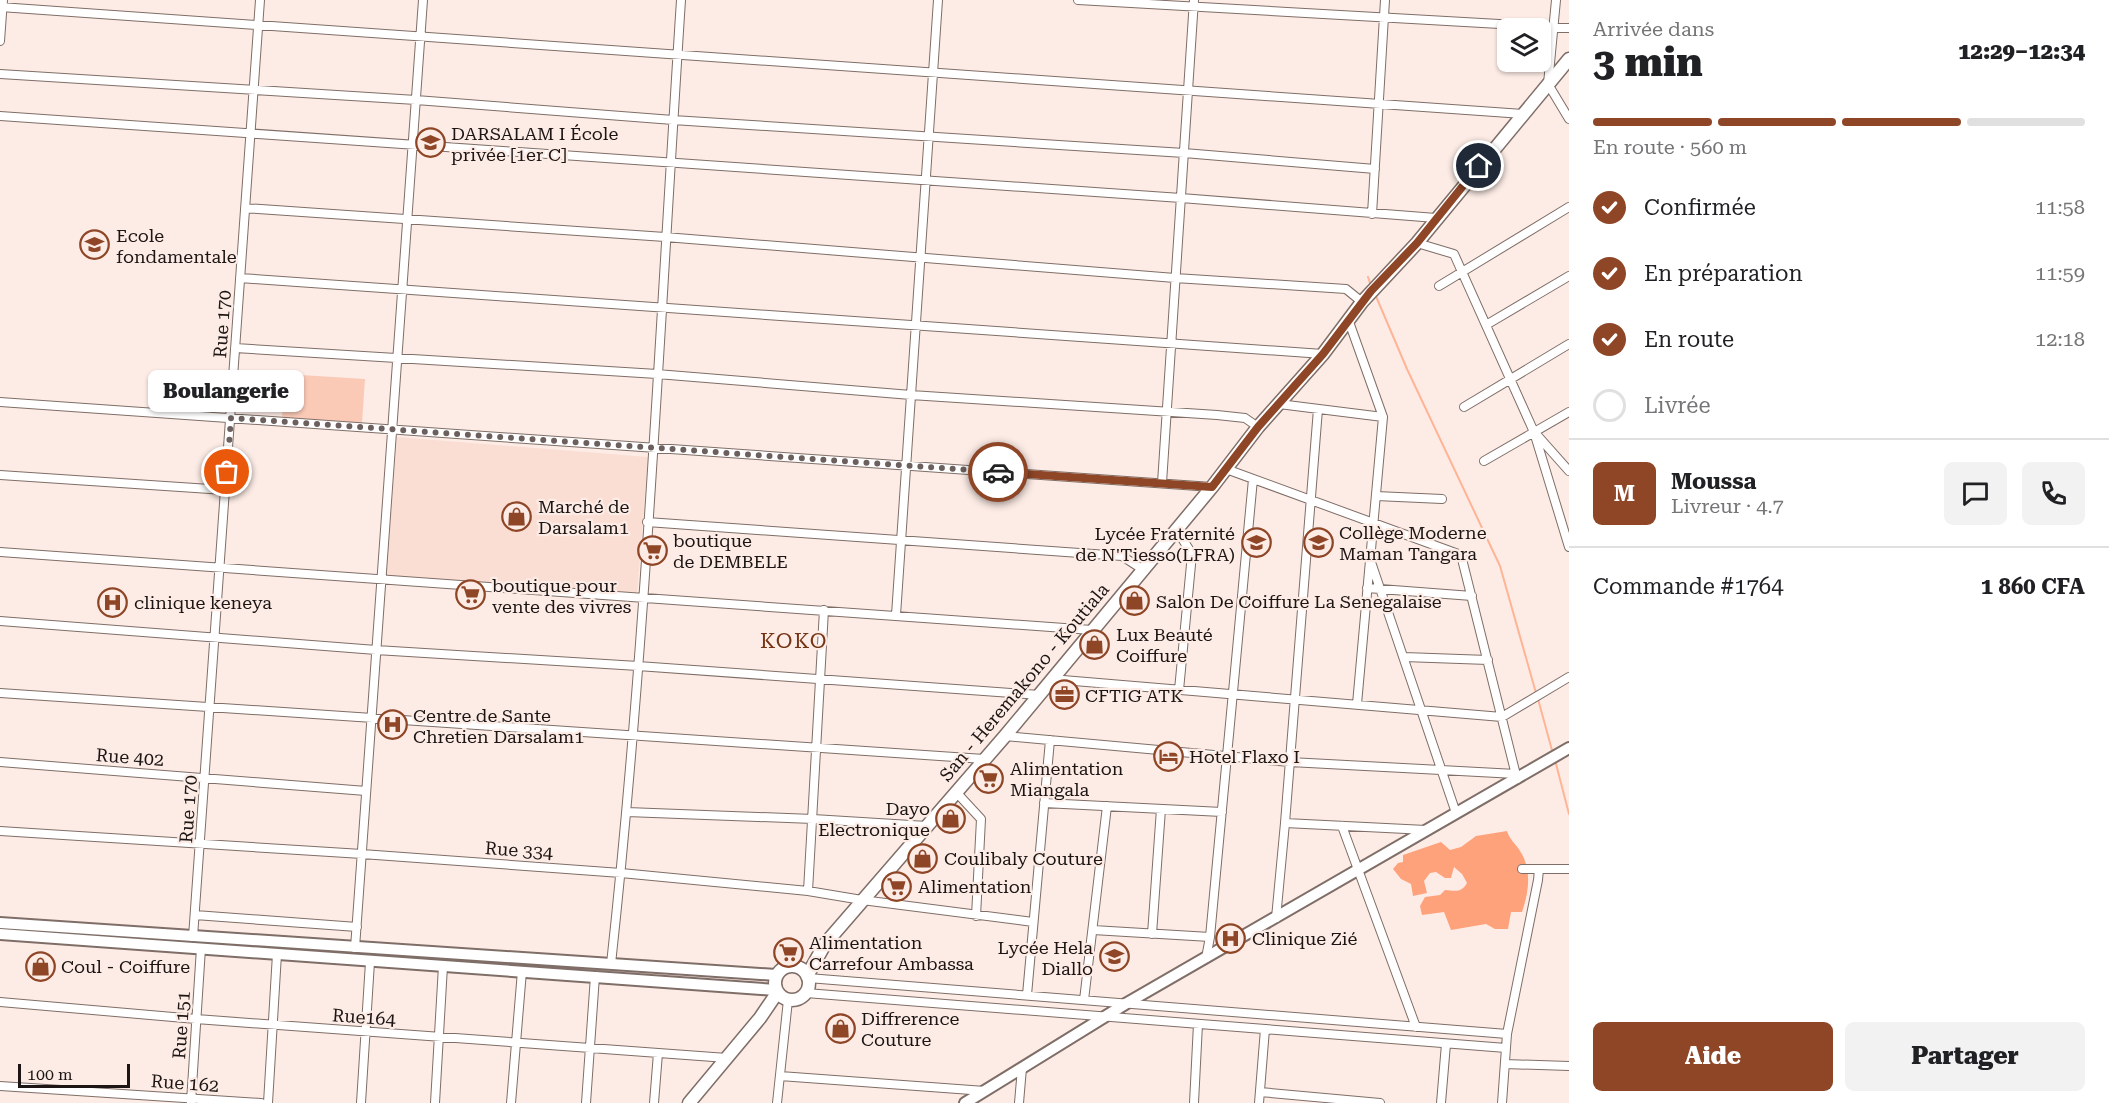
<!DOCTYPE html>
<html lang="fr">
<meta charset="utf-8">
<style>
body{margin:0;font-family:"Roboto Serif",serif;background:#f2f2f2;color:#202124;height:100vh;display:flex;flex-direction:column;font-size:22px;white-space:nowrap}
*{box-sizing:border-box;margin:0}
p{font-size:20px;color:#757577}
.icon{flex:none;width:33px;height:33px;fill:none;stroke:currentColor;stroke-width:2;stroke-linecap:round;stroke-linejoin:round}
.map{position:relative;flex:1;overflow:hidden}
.side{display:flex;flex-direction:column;background:#fff;width:540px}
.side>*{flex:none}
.buttons{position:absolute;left:1497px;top:18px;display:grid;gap:12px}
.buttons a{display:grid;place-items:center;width:54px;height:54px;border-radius:9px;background:#fff;box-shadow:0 2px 4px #0004;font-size:30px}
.scale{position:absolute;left:18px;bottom:15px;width:112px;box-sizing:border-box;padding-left:6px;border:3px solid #1c1513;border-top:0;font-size:16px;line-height:21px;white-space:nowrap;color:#1c1513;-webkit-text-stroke:4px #fdece6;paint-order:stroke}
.pin{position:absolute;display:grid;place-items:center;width:51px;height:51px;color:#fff;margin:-26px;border:3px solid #fff;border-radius:50%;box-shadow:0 2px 6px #0007}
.courier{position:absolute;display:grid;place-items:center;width:60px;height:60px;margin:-30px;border:4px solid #8e4626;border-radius:50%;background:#fff;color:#222;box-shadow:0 2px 8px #0007}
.bubble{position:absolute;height:42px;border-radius:9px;background:#fff;box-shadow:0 2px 4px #0004;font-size:20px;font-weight:800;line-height:42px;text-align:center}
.overview em{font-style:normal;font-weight:800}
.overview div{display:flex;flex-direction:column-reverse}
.overview{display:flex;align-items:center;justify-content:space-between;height:102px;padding:0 24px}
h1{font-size:39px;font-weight:800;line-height:45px}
.bar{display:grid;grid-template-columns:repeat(4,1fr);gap:9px 6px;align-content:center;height:72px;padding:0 24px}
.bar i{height:8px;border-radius:4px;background:#e0e0e0}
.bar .selected{background:#8e4626}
.bar p{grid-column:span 4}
.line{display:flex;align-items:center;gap:15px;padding:0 24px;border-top:2px solid #e0e0e0}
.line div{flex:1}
.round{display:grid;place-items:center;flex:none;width:63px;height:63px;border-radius:9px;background:#f2f2f2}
ol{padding:0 24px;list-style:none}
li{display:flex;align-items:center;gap:18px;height:66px}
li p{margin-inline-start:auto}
li .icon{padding:6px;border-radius:50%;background:#8e4626;color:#fff;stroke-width:4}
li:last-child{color:#757577}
li i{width:33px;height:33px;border:3px solid #e0e0e0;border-radius:50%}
.cta{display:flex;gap:12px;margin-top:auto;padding:12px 24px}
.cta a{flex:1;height:69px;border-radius:9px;background:#8e4626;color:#fff;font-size:24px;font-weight:800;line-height:69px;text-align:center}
.cta a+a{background:#f2f2f2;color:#202124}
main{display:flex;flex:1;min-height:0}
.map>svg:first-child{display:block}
.built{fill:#faded3}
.green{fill:#facab7}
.forest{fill:#fea27c}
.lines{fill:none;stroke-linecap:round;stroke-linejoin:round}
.stream{stroke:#feb495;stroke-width:2}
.street-casing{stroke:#7f6e67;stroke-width:10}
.secondary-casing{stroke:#7f6e67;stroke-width:14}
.primary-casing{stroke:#7f6e67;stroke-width:15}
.street{stroke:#fff;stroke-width:8}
.secondary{stroke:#fff;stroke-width:10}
.primary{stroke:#fff;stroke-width:12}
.done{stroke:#6b605d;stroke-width:6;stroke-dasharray:0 10.8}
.route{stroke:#8e4626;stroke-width:8}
.labels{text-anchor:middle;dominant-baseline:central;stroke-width:4.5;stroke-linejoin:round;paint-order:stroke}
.poi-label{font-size:18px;fill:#1c1513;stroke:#fdece6;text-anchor:start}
.street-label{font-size:18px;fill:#1c1513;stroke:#fdece6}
.quarter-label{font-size:21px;letter-spacing:1.5px;fill:#743416;stroke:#fdece6}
</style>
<main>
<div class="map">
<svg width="1569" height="1103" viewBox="0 0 1569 1103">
<rect width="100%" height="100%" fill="#fdece6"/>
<path class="built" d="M397,437L648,457L637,595L386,576Z"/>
<path class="green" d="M285,374L365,379L362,423L282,418Z"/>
<path class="forest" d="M1507,831C1509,839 1516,844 1520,851C1532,869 1529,892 1522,912H1511L1508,929H1495L1486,924L1451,930L1444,912L1422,915L1420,906L1425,897L1440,895L1445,890C1456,891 1461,893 1467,883L1462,874L1454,867L1451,878H1445L1436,872L1430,873L1424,881L1427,893L1413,896L1411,884L1401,879L1393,869L1398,863L1403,862V855L1441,842L1450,850L1461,847L1476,836Z"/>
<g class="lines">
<path class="stream" d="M1368,277L1371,286
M1375,294L1407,369L1500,566L1536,693
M1538,699L1553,754
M1555,760L1569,814"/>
<defs>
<path id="street" d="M1078,0L1569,28
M1556,0L1548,84L1569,119
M0,7L1523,114
M0,41L3,0
M0,74L416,100L673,120L1184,153L1375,169
M0,116L1181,198L1436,218
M245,208L665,237L1175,278L1346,289L1362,302
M1372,214L1385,0
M1417,243L1454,254L1534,432L1569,547
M240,278L1323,354
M1439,286L1569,207
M1348,319L1383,417L1357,704
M1486,325L1569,276
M235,348L657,374L911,395L1217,415L1245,418L1258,427
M0,402L1212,487
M1279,404L1383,417
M1464,407L1569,344
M1537,435L1569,471
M1484,461L1569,412
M1226,469L1461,555L1517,779
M0,475L225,490
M1162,483L1194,0
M1376,496L1442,499
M647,522L1122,556L1142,569
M1176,529L1192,554L1179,690
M0,552L1092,630
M1371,562L1456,813
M1367,588L1472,596
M896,615L938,0
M0,621L376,650L638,666L1039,695
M1404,657L1488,660
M1051,679L1502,717L1569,677
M0,693L984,759
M1005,736L1290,762L1516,774
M0,762L366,791
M956,792L981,819L976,916
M1044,803L1222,812
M627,812L813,819L927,826
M1285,823L1426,830
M1342,826L1416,1027
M0,831L362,854L621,873L808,891L862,900L1033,922
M1522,869H1569
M808,891L824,610
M195,915L357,927
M1276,918L1285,823L1318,409
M1093,930L1210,937
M1152,934L1161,809
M193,937L260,0
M355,948L423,0
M1206,958L1210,937L1253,479
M611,964C646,644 660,321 681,0
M808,978L1507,1034
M806,993L1506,1048
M1027,995L1050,740
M1084,1000L1107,806
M0,1002L196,1019L727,1058
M1505,1064L1569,1066
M780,1076L985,1091
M0,1086L261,1103
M1260,1092L1380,1103
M191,1102L201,948
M268,1103L277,954
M361,1103L370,962
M435,1103L443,966
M511,1103L522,971
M586,1103L595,976
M654,1103L658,1053
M777,1103L788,1000
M1019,1103L1022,1068
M1194,1103L1198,1024
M1259,1103L1265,1029
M1441,1103L1446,1044
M1502,1103L1507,1034L1538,880L1539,869"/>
<path id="secondary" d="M0,923L776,975
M0,934L776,990
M965,1103L1127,1003L1569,748"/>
<path id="primary" d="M775 983a17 17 0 1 1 34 0a17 17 0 1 1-34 0Z
M807,976L825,944L1005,736L1212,487L1258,427L1323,354L1362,302L1417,243L1569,59
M689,1103L760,1018L777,993"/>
</defs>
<use href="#street" class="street-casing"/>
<use href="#secondary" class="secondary-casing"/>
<use href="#primary" class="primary-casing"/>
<use href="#street" class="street"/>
<use href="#secondary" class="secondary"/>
<use href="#primary" class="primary"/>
</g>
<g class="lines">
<path class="done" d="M227,472L231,418L998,472"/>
<path class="route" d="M998,472L1212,487L1258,427L1323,354L1371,291L1417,243L1479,166"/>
</g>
<defs>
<symbol id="school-ring" viewBox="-11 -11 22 22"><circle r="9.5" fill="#fdece6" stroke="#8e4626" stroke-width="1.5"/><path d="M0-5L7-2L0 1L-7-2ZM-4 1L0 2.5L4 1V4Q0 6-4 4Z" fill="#8e4626"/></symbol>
<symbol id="shop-ring" viewBox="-11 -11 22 22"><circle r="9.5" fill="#fdece6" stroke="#8e4626" stroke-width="1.5"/><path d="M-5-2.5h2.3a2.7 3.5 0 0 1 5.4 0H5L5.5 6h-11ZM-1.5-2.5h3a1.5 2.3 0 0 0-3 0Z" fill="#8e4626"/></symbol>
<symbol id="supermarket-ring" viewBox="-11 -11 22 22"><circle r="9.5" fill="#fdece6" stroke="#8e4626" stroke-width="1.5"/><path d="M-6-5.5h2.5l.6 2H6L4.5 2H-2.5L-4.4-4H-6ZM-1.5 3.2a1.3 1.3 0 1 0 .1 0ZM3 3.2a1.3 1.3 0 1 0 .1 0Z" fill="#8e4626"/></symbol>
<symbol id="hospital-ring" viewBox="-11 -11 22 22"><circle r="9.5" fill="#fdece6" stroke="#8e4626" stroke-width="1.5"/><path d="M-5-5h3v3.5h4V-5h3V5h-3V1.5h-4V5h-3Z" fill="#8e4626"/></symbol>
<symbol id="office-ring" viewBox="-11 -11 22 22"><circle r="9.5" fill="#fdece6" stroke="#8e4626" stroke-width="1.5"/><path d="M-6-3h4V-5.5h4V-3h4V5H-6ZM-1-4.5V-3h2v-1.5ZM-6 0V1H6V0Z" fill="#8e4626"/></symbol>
<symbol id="hotel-ring" viewBox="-11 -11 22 22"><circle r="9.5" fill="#fdece6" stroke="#8e4626" stroke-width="1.5"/><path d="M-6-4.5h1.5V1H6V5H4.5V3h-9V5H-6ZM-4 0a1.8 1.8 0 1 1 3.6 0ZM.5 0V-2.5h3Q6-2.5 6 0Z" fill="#8e4626"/></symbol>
</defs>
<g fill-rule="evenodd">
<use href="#school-ring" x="414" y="126" width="33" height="33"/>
<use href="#school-ring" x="78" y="228" width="33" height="33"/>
<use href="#shop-ring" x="500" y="500" width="33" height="33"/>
<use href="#school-ring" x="1302" y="526" width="33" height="33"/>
<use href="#school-ring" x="1240" y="526" width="33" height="33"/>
<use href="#supermarket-ring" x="636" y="534" width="33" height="33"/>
<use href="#supermarket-ring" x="454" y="578" width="33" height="33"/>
<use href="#shop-ring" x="1118" y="584" width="33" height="33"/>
<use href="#hospital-ring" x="96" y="586" width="33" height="33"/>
<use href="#shop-ring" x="1078" y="628" width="33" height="33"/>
<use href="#office-ring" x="1048" y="678" width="33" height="33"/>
<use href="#hospital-ring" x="376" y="708" width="33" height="33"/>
<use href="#hotel-ring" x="1152" y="740" width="33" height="33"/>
<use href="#supermarket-ring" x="972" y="762" width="33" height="33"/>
<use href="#shop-ring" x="934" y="802" width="33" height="33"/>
<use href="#shop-ring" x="906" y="842" width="33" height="33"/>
<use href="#supermarket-ring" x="880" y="870" width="33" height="33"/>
<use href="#hospital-ring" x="1214" y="922" width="33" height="33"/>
<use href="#supermarket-ring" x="772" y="936" width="33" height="33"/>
<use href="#school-ring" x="1098" y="940" width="33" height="33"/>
<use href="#shop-ring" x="24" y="950" width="33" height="33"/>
<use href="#shop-ring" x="824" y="1012" width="33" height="33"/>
</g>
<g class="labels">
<g class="poi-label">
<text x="451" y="133">DARSALAM I École<tspan x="451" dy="21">privée [1er C]</tspan></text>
<text x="116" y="235">Ecole<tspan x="116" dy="21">fondamentale</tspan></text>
<text x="538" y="506">Marché de<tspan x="538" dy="21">Darsalam1</tspan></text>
<text x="1339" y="532">Collège Moderne<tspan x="1339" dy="21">Maman Tangara</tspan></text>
<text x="1235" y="533" text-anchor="end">Lycée Fraternité<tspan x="1235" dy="21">de N'Tiesso(LFRA)</tspan></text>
<text x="673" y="540">boutique<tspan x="673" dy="21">de DEMBELE</tspan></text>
<text x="492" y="585">boutique pour<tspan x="492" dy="21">vente des vivres</tspan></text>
<text x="1156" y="601">Salon De Coiffure La Senegalaise</text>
<text x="134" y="602">clinique keneya</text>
<text x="1116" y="634">Lux Beauté<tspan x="1116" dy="21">Coiffure</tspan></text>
<text x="1085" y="695">CFTIG ATK</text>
<text x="413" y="715">Centre de Sante<tspan x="413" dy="21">Chretien Darsalam1</tspan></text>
<text x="1189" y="756">Hotel Flaxo I</text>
<text x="1010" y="768">Alimentation<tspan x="1010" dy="21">Miangala</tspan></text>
<text x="930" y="808" text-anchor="end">Dayo<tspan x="930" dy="21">Electronique</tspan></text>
<text x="944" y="858">Coulibaly Couture</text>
<text x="918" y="886">Alimentation</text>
<text x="1252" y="938">Clinique Zié</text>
<text x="809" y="942">Alimentation<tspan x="809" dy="21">Carrefour Ambassa</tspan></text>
<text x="1093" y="947" text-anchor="end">Lycée Hela<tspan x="1093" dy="21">Diallo</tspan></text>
<text x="61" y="966">Coul - Coiffure</text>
<text x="861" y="1018">Diffrerence<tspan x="861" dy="21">Couture</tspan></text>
</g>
<g class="street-label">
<text transform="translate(222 324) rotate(-86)">Rue 170</text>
<text transform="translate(1024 682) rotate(-50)">San - Heremakono - Koutiala</text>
<text transform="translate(130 757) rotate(4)">Rue 402</text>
<text transform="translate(188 809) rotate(-86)">Rue 170</text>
<text transform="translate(519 850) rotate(4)">Rue 334</text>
<text transform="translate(364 1017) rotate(4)">Rue164</text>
<text transform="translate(181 1025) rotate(-86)">Rue 151</text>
<text transform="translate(185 1083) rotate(4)">Rue 162</text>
</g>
<g class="quarter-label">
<text x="794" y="641">KOKO</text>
</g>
</g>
</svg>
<div class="buttons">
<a><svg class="icon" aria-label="layers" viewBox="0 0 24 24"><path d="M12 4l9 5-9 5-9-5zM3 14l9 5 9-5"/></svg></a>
</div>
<div class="scale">100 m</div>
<div class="pin" style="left:227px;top:472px;background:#ea580c"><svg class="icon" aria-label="bag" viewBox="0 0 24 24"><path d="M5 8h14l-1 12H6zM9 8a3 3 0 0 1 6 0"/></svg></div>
<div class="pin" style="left:1479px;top:166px;background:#1f2937"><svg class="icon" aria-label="home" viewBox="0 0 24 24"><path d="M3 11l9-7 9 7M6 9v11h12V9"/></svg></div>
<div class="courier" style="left:998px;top:472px"><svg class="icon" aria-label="car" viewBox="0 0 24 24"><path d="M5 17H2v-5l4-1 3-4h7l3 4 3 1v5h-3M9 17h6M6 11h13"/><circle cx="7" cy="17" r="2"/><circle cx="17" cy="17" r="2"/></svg></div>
<div class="bubble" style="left:148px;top:370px;width:156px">Boulangerie</div>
</div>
<section class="side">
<div class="overview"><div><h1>3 min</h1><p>Arrivée dans</p></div><em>12:29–12:34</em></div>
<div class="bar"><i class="selected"></i><i class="selected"></i><i class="selected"></i><i></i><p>En route · 560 m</p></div>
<ol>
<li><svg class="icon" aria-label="check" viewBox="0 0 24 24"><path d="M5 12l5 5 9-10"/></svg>Confirmée<p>11:58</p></li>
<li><svg class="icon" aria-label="check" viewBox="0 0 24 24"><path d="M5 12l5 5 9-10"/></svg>En préparation<p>11:59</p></li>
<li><svg class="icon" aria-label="check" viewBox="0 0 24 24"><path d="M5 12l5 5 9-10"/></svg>En route<p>12:18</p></li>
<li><i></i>Livrée</li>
</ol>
<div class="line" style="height:108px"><b class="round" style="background:#8e4626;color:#fff">M</b><div><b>Moussa</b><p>Livreur · 4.7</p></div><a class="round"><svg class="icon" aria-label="chat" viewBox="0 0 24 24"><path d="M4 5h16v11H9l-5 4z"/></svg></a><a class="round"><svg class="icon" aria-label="phone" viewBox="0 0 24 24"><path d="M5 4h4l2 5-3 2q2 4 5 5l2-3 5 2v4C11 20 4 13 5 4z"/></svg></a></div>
<div class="line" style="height:78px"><div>Commande #1764</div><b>1 860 CFA</b></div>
<div class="cta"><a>Aide</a><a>Partager</a></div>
</section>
</main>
